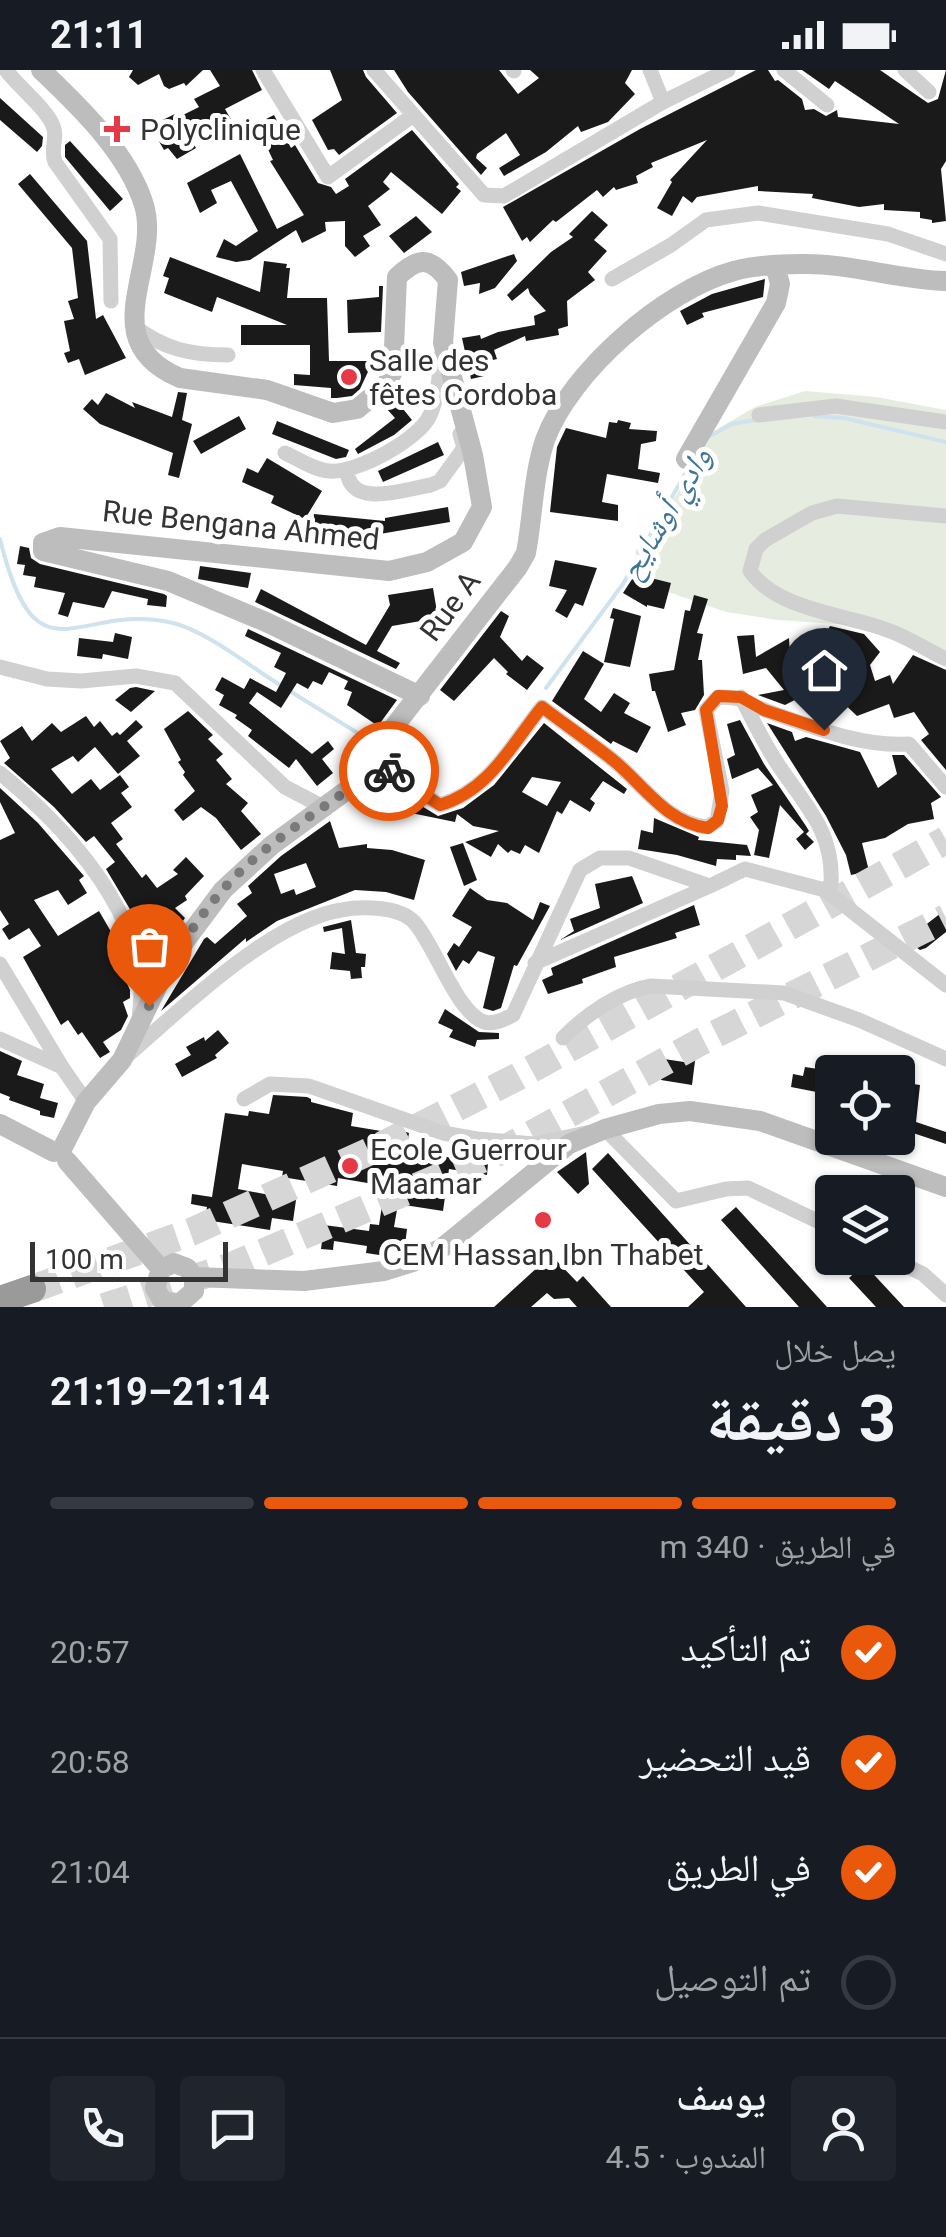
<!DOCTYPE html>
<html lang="ar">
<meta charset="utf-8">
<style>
body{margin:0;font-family:Roboto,"Noto Naskh Arabic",sans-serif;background:#20242c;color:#f1f3f6;direction:rtl;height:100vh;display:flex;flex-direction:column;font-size:38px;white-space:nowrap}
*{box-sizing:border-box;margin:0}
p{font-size:32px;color:#9ea1a6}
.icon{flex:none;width:55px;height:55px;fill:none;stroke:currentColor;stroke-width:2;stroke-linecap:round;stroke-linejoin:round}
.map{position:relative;height:1237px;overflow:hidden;direction:ltr}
.sheet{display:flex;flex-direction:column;background:#171b24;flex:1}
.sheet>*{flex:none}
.fabs{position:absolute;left:815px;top:985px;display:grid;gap:20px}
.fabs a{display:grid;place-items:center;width:100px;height:100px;border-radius:10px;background:#171b24;box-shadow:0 2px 8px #0004;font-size:50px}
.scale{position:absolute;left:30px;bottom:25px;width:198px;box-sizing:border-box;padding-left:10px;border:5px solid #333;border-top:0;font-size:28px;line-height:35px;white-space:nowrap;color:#333;-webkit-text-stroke:8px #fff;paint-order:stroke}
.pin{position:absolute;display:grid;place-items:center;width:85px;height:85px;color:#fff;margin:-102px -42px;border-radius:50% 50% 50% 0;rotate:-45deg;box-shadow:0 0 10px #0007}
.pin .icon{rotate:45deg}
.courier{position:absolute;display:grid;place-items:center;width:100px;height:100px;margin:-50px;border:8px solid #ea580c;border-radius:50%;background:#fff;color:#222;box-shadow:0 2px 12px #0007}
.overview em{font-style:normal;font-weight:700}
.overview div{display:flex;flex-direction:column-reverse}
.overview{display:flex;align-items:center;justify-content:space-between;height:170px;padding:0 50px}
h1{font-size:65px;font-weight:700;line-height:75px}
.bar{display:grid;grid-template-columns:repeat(4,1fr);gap:15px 10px;align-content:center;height:120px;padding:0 50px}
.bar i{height:12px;border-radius:8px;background:#363941}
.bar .current{background:#ea580c}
.bar p{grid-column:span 4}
.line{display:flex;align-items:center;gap:25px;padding:0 50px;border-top:2px solid #363941}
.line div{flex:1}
.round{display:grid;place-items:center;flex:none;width:105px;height:105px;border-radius:10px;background:#20242c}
ol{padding:0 50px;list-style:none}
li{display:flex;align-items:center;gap:30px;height:110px}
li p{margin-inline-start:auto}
li .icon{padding:10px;border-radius:50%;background:#ea580c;color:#fff;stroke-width:4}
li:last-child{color:#9ea1a6}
li i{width:55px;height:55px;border:5px solid #363941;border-radius:50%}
.status{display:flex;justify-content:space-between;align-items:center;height:70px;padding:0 50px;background:#171b24;direction:ltr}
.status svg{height:28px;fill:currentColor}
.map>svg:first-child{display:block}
.green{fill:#e6ecdf}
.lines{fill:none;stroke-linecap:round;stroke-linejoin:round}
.stream{stroke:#cfe2ee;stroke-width:4}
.building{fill:#1a1a1a;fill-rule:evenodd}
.highway-tunnel{stroke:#d6d6d6;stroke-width:28;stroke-dasharray:28 14;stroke-linecap:butt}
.street{stroke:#d0d0d0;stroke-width:15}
.secondary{stroke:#bdbdbd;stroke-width:20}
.highway{stroke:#9a9a9a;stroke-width:28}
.done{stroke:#7a7a7a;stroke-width:10;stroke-dasharray:0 18}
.route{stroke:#ea580c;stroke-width:12}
.poi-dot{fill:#e63946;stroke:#fff;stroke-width:4}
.labels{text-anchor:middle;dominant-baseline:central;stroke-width:10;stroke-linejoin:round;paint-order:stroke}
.poi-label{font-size:30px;fill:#333;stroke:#fff;text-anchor:start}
.street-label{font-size:30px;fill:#333;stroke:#fff}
.water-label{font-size:32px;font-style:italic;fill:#3f7597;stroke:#fff}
</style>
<div class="status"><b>21:11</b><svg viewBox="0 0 49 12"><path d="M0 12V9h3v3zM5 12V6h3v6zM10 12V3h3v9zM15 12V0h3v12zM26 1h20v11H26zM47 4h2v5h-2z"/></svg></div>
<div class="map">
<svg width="946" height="1237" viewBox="0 0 946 1237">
<rect width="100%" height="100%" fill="#fff"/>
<path class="green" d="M805,321L876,327L946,340V581L895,558L778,550L726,542L651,516L635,482L675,427L714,361L755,337Z"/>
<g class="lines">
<path class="stream" d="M814,346L844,348L946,372
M708,367L732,354L755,350
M0,469C37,620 77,530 173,553C208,562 249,596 280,615
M546,618L623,514L690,395
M288,620L374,673"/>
</g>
<path class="building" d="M133,0H203L186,16L184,13L169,19L164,16L159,4L138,15L129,7Z
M210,0H252L262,20L225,39L236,58L218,67L210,54L189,66L196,78L177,89L168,78L164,80L150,56L175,44L177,48L199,37L194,29L220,16Z
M330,0H363L366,7L397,43L339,85L334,79L328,80L312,50L342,30Z
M394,0H499L518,24L539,8L530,0H632L625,13L635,24L608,52L581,62L578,56L546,82L504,106L499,98L520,85L506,63L477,84L476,88L487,98L481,105L408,22Z
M756,0H768L775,11L778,10L802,29L805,40L814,39L826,46L837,40L838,47L899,54L835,11L829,19L802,0H880L928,33L938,29L946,0V91L941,99L946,151L932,153V150L920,148V142L884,140V134L859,137L812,128L813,124L758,121V116L697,127L692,133L683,126L672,146L657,138L672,112L670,110L707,70L651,93L653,97L636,106L638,113L616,120L614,117L603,127L597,120L556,152L553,150L530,172L527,167L522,171L503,137L640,59Z
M0,28L43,67L42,76L37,82L0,50Z
M274,45L291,78L295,75L318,113L331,117L336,124L349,116L345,109L412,60L459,114L456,117L461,121L442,144L391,102L383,112L390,119L368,136L381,155L363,166L370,176L355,187L345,176V151L325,152L326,161L302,173L296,160L250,190L236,192L216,187L224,169L236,176L258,161L231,111L211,120L217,133L200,143L187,113L240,84L277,159L304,145L270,91L273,90L256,54Z
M70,71L123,129L110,141L65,87V75Z
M30,104L87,171L96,249L103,245L126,288L85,305L79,289L68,293L64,283L70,281L64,251L74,249L68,231L78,228L72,178L18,114Z
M592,141L608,155L594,170L607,181L588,202L595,210L567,231L568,256L558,259L559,265L526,271L525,266L494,280L497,289L481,293L484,306L471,309L462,268L480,265L481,269L498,262L535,255L534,246L546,241L530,224L528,218L512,231L507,225L551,182L573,167L569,164Z
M416,146L432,162L404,183L389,166Z
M514,184L517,191L495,218L479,224L480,213L464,216L461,202Z
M170,187L260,222L264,191L287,194L286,198H290L287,228H327L329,291H373L360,319L352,326L337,328H331V318L294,315V304L310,305V275H241V255H287L217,227L212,242L164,223L169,208L163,206Z
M765,209L763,227L702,243L704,247L687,255L680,241L712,224Z
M379,216H383L381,262L348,263L347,230L379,227Z
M178,322L187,323L182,350L192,354L179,408L168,405L173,383L100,354L83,339L92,329L98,335L106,323L135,338L132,332L172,347Z
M395,329L412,350L394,365L358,384L355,379L395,348L386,338Z
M239,346L246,359L201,384L193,371Z
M618,350L631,353L629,359L657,361L656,371L641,374L638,399L660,403L658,413L607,404L602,432L618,435V451L550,442L557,377L566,358L606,368L609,352L617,353Z
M277,351L349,380L346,387L336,389L272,364Z
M438,372L444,385L383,412L378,401Z
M267,388L322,421L305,449L271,433L274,426L242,412L247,398L258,403Z
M448,437L450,452L374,465L313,459L314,444L385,451V448Z
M20,476L29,478L31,488L40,494L164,524L167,526L166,537L147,535L148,529L112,521L104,538L73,532L68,547L58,544L65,523L34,517L36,507L23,505L25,495L17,494Z
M555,490L597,498L583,536L575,533L567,548L555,541L567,520L549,516Z
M200,496L251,503L248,518L198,509Z
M638,500L651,508L671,513L664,539L647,535V537L623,523Z
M433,518L438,548L392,556L377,581L400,593L396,599L255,532L261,519L366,575L390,535L388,525Z
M694,525L708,529L697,563L703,564L698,590H702L704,625L695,640L681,643L686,655L668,662L655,621H652L649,604L674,600L685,540L690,541Z
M613,538L641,546L630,597L604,592L614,549L610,548Z
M501,541L509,546L500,567L522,591L527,585L544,598L527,620L506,604L508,602L494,588L454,631L440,620Z
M830,556L864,564L880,582L870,595L875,611L890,605L893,614L913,585L946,600V700L921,670L929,664L914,642L894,648L889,634L857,646L834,624L814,634L811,625L865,595L842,571L837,580L822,571Z
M248,559L397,630L378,656L347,635L352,622L344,619L348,611L329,602L322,615L313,611L308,619L297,613L281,638L257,622L249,633L312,684L328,671L334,679L322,689L333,703L317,716L296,689L289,698L248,666L252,660L235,648L237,645L219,635L224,625L215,620L222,607L244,619L250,608L276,622L286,603L274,597L281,583L245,566Z
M115,563L132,567L128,589L103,584L102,589L77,586L79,568L113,572Z
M754,565L756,587L789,568L790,585L795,582L805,603L809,595L818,618L785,635L758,625L784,620L766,598L743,604L737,566Z
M583,581L604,594L584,629L601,642L614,623L630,633L624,643L651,657L637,683L613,671L611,674L552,631Z
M136,617L155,621L131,642L115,630L130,618Z
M188,641L213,665L208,669L223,684L216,690L232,709L226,714L248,733L241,741L261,764L241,780L216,748L201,737L183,751L174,740L195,721L183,705L185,702L178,692L181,690L164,659Z
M86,646L94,657L100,651L112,666L117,662L120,665L136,650L143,657L127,671L140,686L118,704L95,677L78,692L73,686L51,699L72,724L91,709L100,720L120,705L129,717L121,723L132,737L111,753L123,769L116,774L142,808L146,804L157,818L178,804L173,800L186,787L204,806L185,826L187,830L175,838L185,848L168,872L139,842L150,882L147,883L134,846L106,799L115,792L94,766L86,772L54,737L4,693L10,688L0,671L22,656L32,671L52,653L61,662Z
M740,650L764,694L806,756L809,761L806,764L814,772L805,780L796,769L804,762L780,735L769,788L754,785L759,760L750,747L758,742L751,725L773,715L758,698L732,709L727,689L735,685L727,654Z
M544,653L627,719L624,724L603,711L590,729L595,733L590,742L570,730L562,744L557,741L539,783L525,775L520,784L511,780L508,783L498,774L491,787L465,772L499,761L473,756L457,744L455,752L411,743L413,734L395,729L397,721L438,746L463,738L494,715ZM532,707L561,712L547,736L522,722Z
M767,653L792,662L795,671L806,667L860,682L878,718L897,704L892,685H904L941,727L931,733L934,749L908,754L885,768L862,773L869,801L851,805L846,785L826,746Z
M0,718L38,753L84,806L79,810L87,823L68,835L58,820L34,830L58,866L99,841L124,884L127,899L122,902L130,920V928L123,932L128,946L121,960L103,972L110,982L100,988L82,962L78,965L68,950L61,955L23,887L41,876L29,858L9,870L2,859L9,854L0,840V770L15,763L0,732Z
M654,748L699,767L698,770L747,775L751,786L736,785V790L717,789L716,796L677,785L638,779L641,760L653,763Z
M330,751L339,778L367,774V778L392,780L425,790L414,830L386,822L355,820L277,851L246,872V868L161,941L204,869L207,867L215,874L247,846L237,834L252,823L248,816L281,786ZM306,793L316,817L296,825L294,819L281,824L274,804Z
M463,773L477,810L464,816L450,777Z
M632,806L643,833L560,870L574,861L570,849L600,838L595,814Z
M470,818L487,830L507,833L533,850L540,832L550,836L517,896L514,895L501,938L493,941L483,938L495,887L478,881L469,894L463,890L456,901L447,884L454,873L459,877L472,857L452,846Z
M694,835L700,855L675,863L677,868L614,887L616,897L582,909L583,913L548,924L542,910L553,905L551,898Z
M941,843L946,850V862L926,878L920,880L906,870Z
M351,850L356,883L366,884L365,897H361L362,908L351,909L350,901L330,899L332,882L345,884L342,858L324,862L323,857Z
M445,939L479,962L499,963V969L477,970L475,977L449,967L453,960L438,953Z
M218,960L229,973L215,985L217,988L182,1007L175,994L191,985L186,977L204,967L205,971Z
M0,981L22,991L17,1005L44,1014L40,1028L58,1033L54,1048L40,1045V1041L9,1030L10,1027L0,1023Z
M686,981L696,983L692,1015L661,1010L664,989L684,992Z
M825,985L887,997L886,1002H832V1025L791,1017L793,1004L803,1006L805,997L818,999Z
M899,1012L920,1015L916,1052L946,1062V1074L907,1061L898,1084Z
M273,1025L307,1027L311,1029V1032L353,1043L351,1056L393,1063L394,1058L409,1063L406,1081L488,1093L487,1105L449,1099L443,1141L398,1134L394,1157L407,1159L405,1175L391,1173L386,1186L366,1183L367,1176L334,1171L333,1180L321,1179L324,1155L369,1161L370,1154L379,1155L385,1116L338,1108L337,1116L282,1107L283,1101L242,1094L238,1119L296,1130L293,1151L272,1148L270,1160L205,1150L207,1137L191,1134L192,1124L212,1127L225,1043L248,1046L249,1041L269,1044Z
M586,1082L589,1114L578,1124L557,1102Z
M608,1083L746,1237H688L704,1222L592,1099Z
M736,1137L827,1237H799L721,1150Z
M551,1185L577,1212L583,1206L611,1237H577L569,1228L554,1229L547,1223L531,1237H494Z
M864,1194L904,1237H876L849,1208Z"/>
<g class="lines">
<path class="highway-tunnel" d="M32,1219L191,1162L377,1078L517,1007L946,770
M104,1237L229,1197L501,1081L702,971L946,848"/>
<path class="street" d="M6,0C17,16 50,41 54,59C57,71 50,79 55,92L110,169L111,231
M263,0L328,107L412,46
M374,0L484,125L504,126L663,32L650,0
M513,0L514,1
M784,0L827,35
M905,0L929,22
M663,32L728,0
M612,209L671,175L706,150L758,143L888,164L946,184
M134,256C163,279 191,285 228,285
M759,345L836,336L946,352
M285,383C298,389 315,400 329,401C356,404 420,369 430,345C439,326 439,302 442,282
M347,400C350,440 405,419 431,415L440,411L464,378L460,364
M946,446L837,436L812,443L765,470L756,479L750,501C778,541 847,544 890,561C909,568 927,580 946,589
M0,597L47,609L81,611L136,606L175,613L285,717L325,738
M741,627C753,650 764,674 779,696C806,736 834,762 831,814L825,820
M369,689L440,735C490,720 511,675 542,637C566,655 590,672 613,690C643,714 666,753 707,757L717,751L722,721L706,640L718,627C747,627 746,634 770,642C815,658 862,677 909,674L946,717
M0,703C61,753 132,829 141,911C142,923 140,937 139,950
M535,893L710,816
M0,894L62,997
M563,968C585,945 620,921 651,916L784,923L859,950L946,989
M0,969L62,997L86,1032
M127,986C181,939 270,852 341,840C361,836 399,836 414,852C434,873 456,942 484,952C494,955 504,949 513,945L580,800L600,788H629L710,816L745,799L825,820L946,915
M244,1029L270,1014L309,1016L443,1063L477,1069L534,1074L605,1059L676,1131L726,1119L748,1118L832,1158
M890,1188L923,1204L946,1225"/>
<path class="secondary" d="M41,0C79,36 128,83 144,135C162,196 92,271 180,308L267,320L333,343L357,339L386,315L393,301L397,207C418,187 430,186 448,210L443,273L473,385L482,437L463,472L427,492L389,501L60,467L43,473V481L168,511L266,552L420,626
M686,389L776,233L780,214L775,195
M0,1054L54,1082
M63,1077L86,1032L122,990L159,913L185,871L223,820L272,775L369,704V689L518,497L526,483C533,446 533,406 545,370C570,302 664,220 734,201C756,195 779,194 802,194C850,193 898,210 946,211
M67,1091L161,1199
M194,1207V1221L179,1234L162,1230L155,1218L161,1199L174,1193L187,1198L194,1207L304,1211L384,1201L413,1192L442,1178L569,1074L605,1059L659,1044L690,1041L760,1051L946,1117"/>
<path class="highway" d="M0,1230L32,1219"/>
</g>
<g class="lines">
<path class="done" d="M149,936C172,886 205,834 245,797C283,762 329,735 369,704V688L389,701"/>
<path class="route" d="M389,701L440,735C490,720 511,675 542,637C566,655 590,672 613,690C643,714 666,753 708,758L718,750L722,736L706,640L718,626L741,627L764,640L824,660"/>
</g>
<g class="poi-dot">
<path d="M112 44h10v10h10v10h-10v10h-10v-10h-10v-10h10z"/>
<circle cx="349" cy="307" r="10"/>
<circle cx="350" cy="1096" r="10"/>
<circle cx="543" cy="1150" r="10"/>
</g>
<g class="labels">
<g class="poi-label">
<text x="140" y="59">Polyclinique</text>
<text x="369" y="290">Salle des<tspan x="369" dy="34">fêtes Cordoba</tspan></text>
<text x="370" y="1079">Ecole Guerrour<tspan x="370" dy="34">Maamar</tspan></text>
<text x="543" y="1184" text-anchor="middle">CEM Hassan Ibn Thabet</text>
</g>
<g class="street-label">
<text transform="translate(241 455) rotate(6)">Rue Bengana Ahmed</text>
<text transform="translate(450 536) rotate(-53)">Rue A</text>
</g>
<g class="water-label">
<text transform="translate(665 443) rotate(-59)">وادي أوشايح</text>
</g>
</g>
</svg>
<div class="fabs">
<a><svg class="icon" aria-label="locate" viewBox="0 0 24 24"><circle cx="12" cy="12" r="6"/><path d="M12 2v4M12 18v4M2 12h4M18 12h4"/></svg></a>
<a><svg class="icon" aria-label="layers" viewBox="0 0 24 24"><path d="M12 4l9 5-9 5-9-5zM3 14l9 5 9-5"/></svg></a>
</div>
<div class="scale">100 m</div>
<div class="pin" style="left:149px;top:936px;background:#ea580c"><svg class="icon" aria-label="bag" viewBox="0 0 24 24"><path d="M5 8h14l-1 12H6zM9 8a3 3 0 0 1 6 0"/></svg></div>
<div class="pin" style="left:824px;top:660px;background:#1f2937"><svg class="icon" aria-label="home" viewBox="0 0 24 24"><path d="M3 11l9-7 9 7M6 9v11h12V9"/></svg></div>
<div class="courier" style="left:389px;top:701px"><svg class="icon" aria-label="bike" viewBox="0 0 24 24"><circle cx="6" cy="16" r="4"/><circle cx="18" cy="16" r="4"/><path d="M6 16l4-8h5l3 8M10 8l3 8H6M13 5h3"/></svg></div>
</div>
<section class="sheet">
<div class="overview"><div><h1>3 دقيقة</h1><p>يصل خلال</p></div><em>21:14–21:19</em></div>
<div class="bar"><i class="current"></i><i class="current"></i><i class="current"></i><i></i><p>في الطريق · 340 m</p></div>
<ol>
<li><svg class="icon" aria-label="check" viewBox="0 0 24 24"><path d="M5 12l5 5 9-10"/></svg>تم التأكيد<p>20:57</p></li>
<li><svg class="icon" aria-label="check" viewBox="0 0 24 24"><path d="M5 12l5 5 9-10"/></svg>قيد التحضير<p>20:58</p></li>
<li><svg class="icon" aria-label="check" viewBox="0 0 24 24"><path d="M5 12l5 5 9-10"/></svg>في الطريق<p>21:04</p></li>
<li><i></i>تم التوصيل</li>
</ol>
<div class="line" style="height:180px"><a class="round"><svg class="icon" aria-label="person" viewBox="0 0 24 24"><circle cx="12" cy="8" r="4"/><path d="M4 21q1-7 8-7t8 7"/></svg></a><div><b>يوسف</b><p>المندوب · 4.5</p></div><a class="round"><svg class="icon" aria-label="chat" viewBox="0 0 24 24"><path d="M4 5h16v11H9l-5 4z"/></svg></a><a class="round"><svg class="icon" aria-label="phone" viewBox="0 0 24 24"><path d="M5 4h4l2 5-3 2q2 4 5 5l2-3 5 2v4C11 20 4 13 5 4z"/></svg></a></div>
</section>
